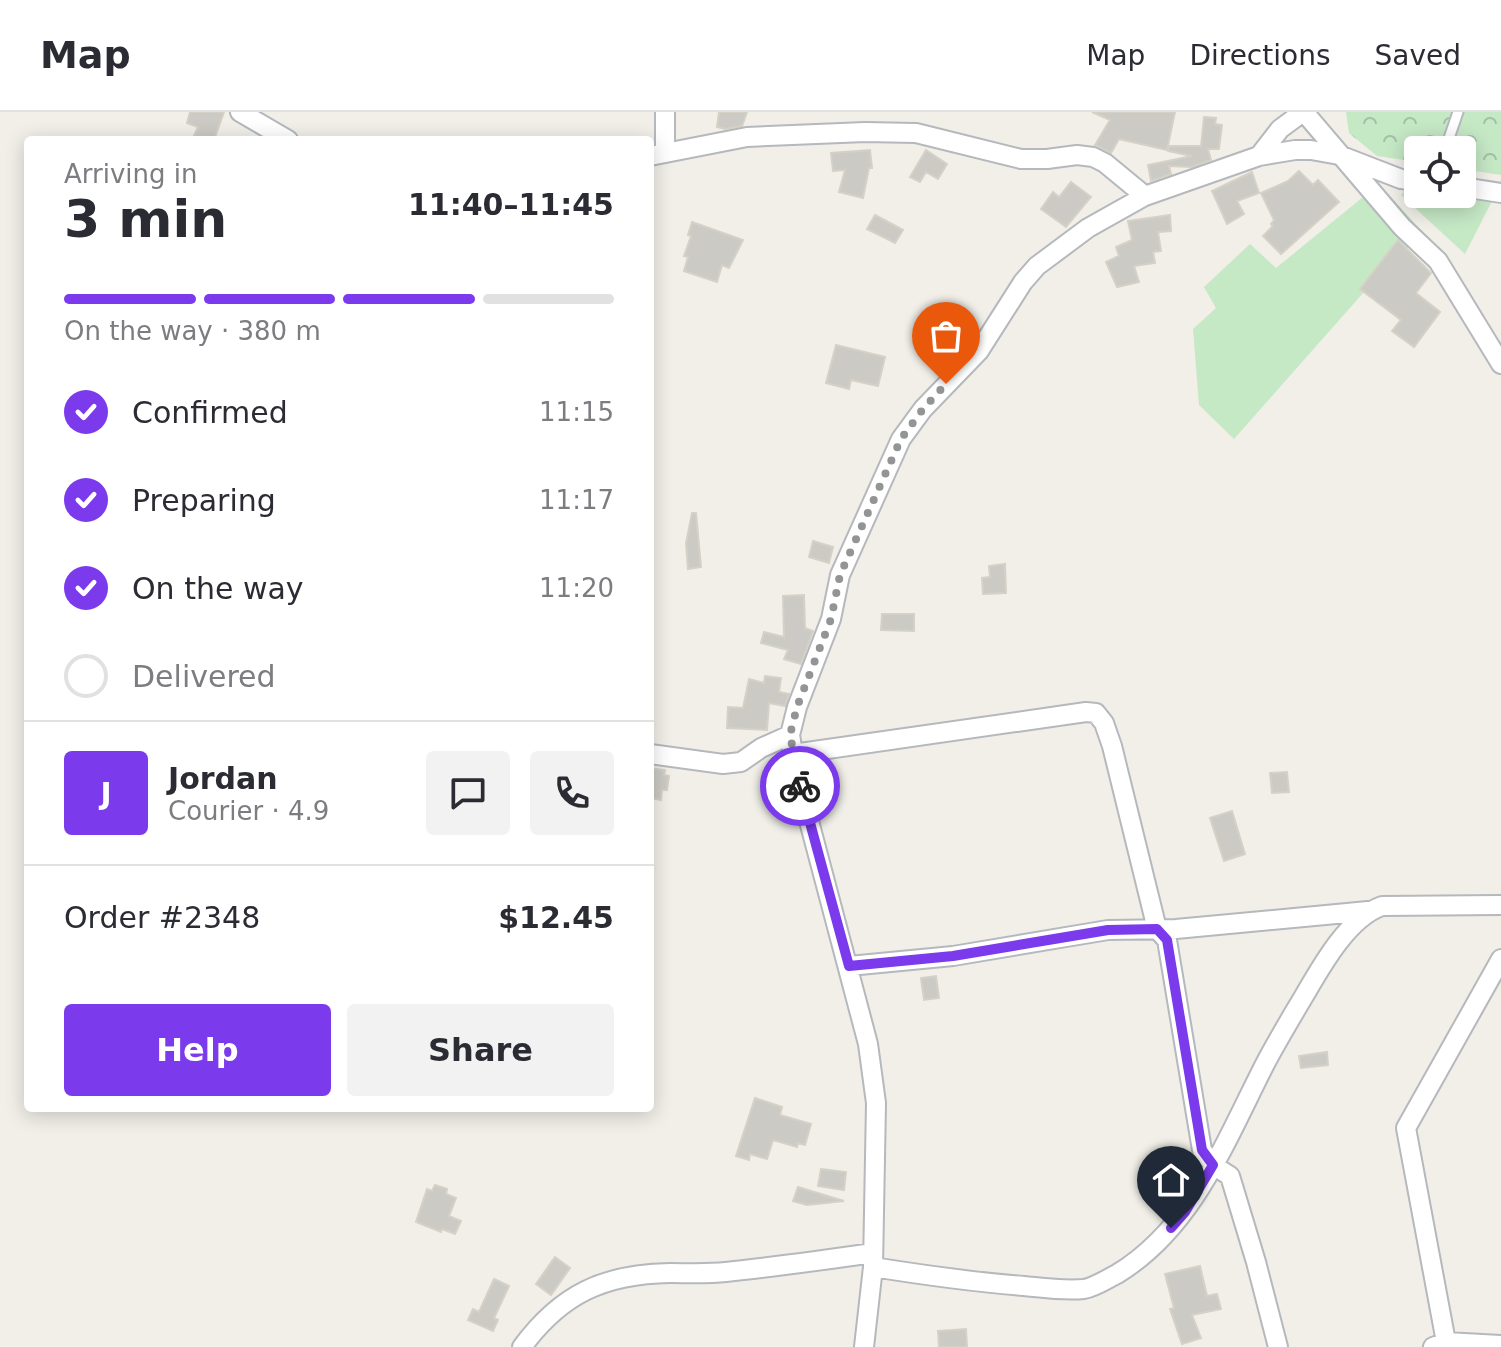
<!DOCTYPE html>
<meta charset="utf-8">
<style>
body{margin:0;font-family:"DejaVu Sans",sans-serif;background:#f2f2f3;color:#2b2b33;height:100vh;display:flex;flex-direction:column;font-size:30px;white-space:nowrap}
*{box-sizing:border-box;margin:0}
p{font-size:26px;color:#7c7c81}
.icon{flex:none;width:44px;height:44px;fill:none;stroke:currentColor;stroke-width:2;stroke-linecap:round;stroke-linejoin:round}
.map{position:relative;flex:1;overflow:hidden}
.panel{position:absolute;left:24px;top:24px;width:630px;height:976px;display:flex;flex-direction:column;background:#fff;border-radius:8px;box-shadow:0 4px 20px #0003}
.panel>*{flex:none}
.fabs{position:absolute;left:1404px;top:24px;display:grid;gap:16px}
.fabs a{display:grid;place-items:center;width:72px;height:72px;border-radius:8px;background:#fff;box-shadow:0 4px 20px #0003;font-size:40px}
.pin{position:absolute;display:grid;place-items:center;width:68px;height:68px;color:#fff;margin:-82px -34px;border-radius:50% 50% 50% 0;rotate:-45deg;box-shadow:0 0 8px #0007}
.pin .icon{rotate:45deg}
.courier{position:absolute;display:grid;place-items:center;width:80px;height:80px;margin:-40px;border:6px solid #7c3aed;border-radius:50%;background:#fff;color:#222;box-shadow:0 2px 10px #0007}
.summary em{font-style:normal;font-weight:800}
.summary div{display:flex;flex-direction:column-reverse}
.summary{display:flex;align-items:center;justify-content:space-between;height:136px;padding:0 40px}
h1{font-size:52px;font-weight:800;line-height:60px}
.bar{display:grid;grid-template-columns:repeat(4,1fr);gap:12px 8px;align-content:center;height:96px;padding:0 40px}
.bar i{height:10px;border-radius:6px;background:#e1e1e2}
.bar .selected{background:#7c3aed}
.bar p{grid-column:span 4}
.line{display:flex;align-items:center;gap:20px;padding:0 40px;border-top:2px solid #e1e1e2}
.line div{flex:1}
.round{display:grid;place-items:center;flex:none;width:84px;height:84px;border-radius:8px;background:#f2f2f3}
ol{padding:0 40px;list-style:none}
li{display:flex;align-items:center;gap:24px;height:88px}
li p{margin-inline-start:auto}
li .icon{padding:8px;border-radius:50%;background:#7c3aed;color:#fff;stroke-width:4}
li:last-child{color:#7c7c81}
li i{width:44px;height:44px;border:4px solid #e1e1e2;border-radius:50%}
.action{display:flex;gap:16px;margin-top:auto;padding:16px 40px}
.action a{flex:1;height:92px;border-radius:8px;background:#7c3aed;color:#fff;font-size:32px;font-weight:800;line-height:92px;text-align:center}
.action a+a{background:#f2f2f3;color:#2b2b33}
header{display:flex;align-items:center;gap:48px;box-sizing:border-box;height:112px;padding:0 40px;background:#fff;border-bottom:2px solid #e1e1e2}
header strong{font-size:38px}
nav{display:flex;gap:44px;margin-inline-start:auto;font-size:28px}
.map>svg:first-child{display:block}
.grass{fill:#c5e8c5}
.forest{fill:url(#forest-crowns)}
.building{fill:#cccac5;stroke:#d6d1c6;stroke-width:2}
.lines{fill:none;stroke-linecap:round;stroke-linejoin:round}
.lane-casing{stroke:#b5b8bc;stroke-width:13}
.street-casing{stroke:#b5b8bc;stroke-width:22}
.lane{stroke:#fff;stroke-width:9}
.street{stroke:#fff;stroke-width:18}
.done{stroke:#929495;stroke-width:8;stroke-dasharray:0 14.4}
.route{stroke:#7c3aed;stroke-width:10}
</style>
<header>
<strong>Map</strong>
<nav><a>Map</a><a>Directions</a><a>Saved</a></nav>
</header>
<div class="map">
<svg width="1501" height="1235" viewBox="0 0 1501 1235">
<defs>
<pattern id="forest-crowns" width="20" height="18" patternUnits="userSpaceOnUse" patternTransform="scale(2)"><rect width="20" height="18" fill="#c5e8c5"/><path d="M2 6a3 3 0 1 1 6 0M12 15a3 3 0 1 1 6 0" fill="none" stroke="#a3c0a4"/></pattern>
</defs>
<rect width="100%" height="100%" fill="#f1efe8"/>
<path class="grass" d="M1418,71V82L1497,79L1465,142L1401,83L1410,72Z
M1379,72L1423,120L1364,180L1234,327L1199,293L1193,217L1216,196L1204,175L1250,132L1276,156Z"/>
<path class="forest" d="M1346,0H1501V63L1462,57V38H1418V50L1377,44L1349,21Z"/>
<path class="building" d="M190,0H224L214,28H192L198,15L187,11Z
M719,0H747L742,14L725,17L717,15Z
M1092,0H1175L1167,38L1119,27L1111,41L1095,33L1110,8Z
M1204,5L1216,6L1215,12L1222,13L1219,37H1208L1211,48L1192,55L1169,54L1171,62L1151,69L1148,53L1192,44L1168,39L1169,34H1201Z
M870,38L872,56H869L863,86L839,80L845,58L833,59L831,41Z
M926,38L947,52L938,67L926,60L920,70L910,65Z
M1299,59L1313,73L1318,68L1339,90L1281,142L1263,124L1273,114L1271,112L1274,108L1261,81L1288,69Z
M1252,60L1259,81L1237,89L1244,102L1227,112L1212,79Z
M1071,70L1091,85L1066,115L1041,97L1053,80L1059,85Z
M875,103L903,118L895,131L867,117Z
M1170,103L1171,119L1158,120L1161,139L1153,140L1155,151L1134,154L1139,170L1117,175L1106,150L1119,144L1116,135L1132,128L1128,109Z
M692,110L743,128L729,156L722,153L717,170L684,159L688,145L684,144L691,124L688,123Z
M1398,128L1431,161L1416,181L1440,200L1414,235L1392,219L1401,208L1360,177Z
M836,233L885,245L878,274L851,268L849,277L826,271Z
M692,401H696L701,455L688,457L686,431Z
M813,429L833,435L829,451L809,445Z
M1005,452L1006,481L983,482L982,466L990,465L989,454Z
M804,483L805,516L813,519L801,552L784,547L788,538L761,531L764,520L784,525L783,484Z
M882,502H914V519L881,518Z
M765,564L781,566L779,580L789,582L785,594L769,591L767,618L727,616L728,595L743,596L749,567L764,571Z
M650,656L665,658L664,663L669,664L667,678H662L661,688L650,686Z
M1287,660L1289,680L1272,681L1270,661Z
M1232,699L1245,742L1224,749L1210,706Z
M936,864L939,886L924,888L921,866Z
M1327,940L1328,953L1301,956L1299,944Z
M755,986L782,995L780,1003L811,1012L805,1033L798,1031L797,1035L773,1028L767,1047L750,1042L749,1048L736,1044Z
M821,1057L846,1060L844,1078L818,1074Z
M435,1073L447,1077L446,1082L456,1086L449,1104L461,1109L455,1122L442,1117L441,1120L416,1110L427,1077L432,1079Z
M798,1075L844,1089L807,1093L793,1089Z
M555,1145L570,1156L551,1183L536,1172Z
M1200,1154L1207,1184L1217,1182L1221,1197L1192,1203L1201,1226L1182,1232L1170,1197L1174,1196L1165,1162Z
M494,1167L509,1174L494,1206L498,1208L493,1219L468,1208L473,1197L479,1200Z
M966,1217L967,1235H939L938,1219Z"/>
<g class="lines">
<defs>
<path id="lane" d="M1445,38L1458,0"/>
<path id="street" d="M240,0L288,28
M1304,0L1402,115L1438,149L1501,252
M665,41V0
M650,44L747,25L865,20L916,21L1021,47H1047L1077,43L1093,45L1105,51L1145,84
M1259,44L1280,17L1303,0
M1462,75L1501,81
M650,642L723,652L741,650L761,636L790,623
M793,642L1086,600L1096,601L1104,611L1112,634L1157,817L1167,828L1202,1038L1213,1053L1230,1064L1256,1150L1278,1235
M849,854L953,844L1108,818L1176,817L1368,799
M873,1155C923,1163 973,1170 1024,1174C1044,1176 1064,1179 1084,1177C1095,1175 1107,1167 1117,1162C1193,1116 1226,1028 1265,952C1277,929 1291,906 1304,884C1322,853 1348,806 1382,794L1501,793
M1446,1230L1501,1233
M522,1235C561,1182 604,1162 670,1161C689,1161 707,1162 726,1160C775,1155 824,1148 873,1141
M864,1235L873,1155L876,991L868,932L796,660L790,623L797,595L831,507L840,463L901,327L923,297L979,239L1023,170L1037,154L1088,116L1145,84L1259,44L1295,38H1311L1339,43L1401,67L1418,69
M1433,1235L1446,1230L1406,1016L1501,847"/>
</defs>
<use href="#lane" class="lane-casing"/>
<use href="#street" class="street-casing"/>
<use href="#lane" class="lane"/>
<use href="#street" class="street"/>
</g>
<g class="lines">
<path class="done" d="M800,674L790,623L797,595L831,507L840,463L901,327L923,297L946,272"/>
<path class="route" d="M800,674L849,854L953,844L1108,818L1157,817L1167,828L1202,1038L1213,1053L1185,1100L1171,1116"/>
</g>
</svg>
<div class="fabs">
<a><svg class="icon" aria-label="locate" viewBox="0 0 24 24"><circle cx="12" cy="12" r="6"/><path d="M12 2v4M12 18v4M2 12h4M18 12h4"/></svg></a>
</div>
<div class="pin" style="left:946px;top:272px;background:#ea580c"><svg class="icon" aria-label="bag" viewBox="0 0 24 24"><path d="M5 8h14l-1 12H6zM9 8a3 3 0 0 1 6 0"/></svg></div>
<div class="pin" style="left:1171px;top:1116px;background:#1f2937"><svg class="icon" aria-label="home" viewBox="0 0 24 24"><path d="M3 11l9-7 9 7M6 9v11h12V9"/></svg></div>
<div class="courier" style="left:800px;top:674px"><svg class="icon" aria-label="bike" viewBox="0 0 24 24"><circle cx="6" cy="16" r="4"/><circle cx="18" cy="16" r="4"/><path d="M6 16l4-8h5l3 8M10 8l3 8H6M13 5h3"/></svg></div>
<section class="panel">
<div class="summary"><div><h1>3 min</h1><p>Arriving in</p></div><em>11:40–11:45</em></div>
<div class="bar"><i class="selected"></i><i class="selected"></i><i class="selected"></i><i></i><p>On the way · 380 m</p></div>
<ol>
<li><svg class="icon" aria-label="check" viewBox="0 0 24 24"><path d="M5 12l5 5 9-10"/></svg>Confirmed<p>11:15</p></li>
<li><svg class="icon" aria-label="check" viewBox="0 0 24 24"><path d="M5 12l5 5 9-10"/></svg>Preparing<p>11:17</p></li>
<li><svg class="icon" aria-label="check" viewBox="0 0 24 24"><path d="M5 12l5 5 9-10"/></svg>On the way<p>11:20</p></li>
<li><i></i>Delivered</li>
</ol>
<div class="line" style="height:144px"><b class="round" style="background:#7c3aed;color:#fff">J</b><div><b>Jordan</b><p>Courier · 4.9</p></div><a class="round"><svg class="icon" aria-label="chat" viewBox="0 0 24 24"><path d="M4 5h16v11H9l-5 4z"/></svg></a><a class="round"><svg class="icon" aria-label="phone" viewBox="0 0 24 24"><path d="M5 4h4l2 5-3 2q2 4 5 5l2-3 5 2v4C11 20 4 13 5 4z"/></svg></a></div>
<div class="line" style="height:104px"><div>Order #2348</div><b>$12.45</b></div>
<div class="action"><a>Help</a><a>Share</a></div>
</section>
</div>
